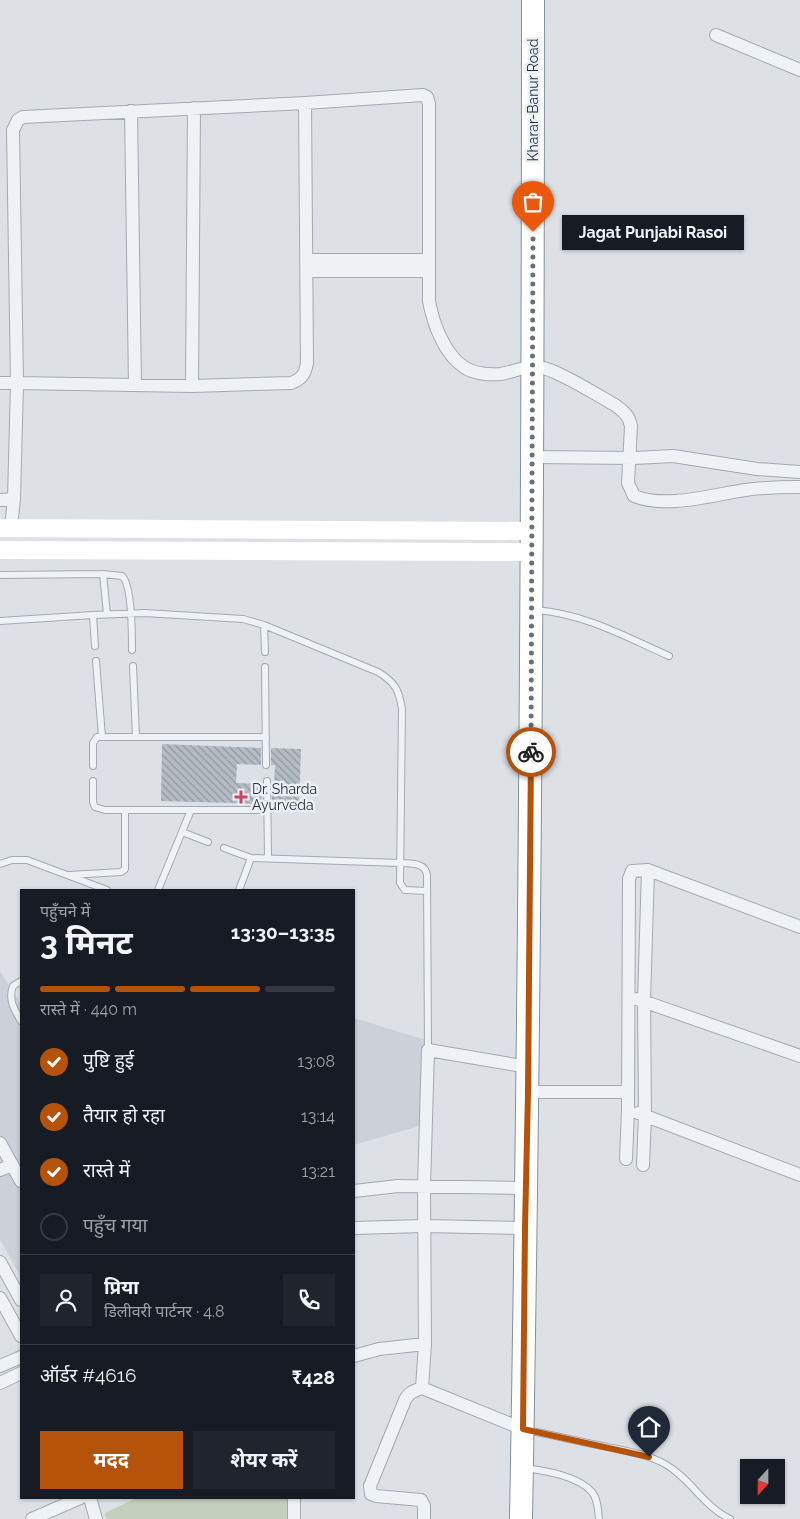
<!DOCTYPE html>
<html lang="hi">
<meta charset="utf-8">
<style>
body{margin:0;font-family:Raleway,"Noto Sans Devanagari",sans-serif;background:#20242c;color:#f1f3f6;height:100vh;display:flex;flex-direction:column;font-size:19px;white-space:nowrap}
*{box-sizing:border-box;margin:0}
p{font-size:16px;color:#9ea1a6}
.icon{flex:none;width:28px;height:28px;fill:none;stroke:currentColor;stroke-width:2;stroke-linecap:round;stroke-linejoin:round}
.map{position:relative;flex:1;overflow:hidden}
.sheet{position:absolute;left:20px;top:889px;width:335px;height:610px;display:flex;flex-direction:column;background:#171b24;border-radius:0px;box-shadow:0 1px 4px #0004}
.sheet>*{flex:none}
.needle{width:32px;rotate:201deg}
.controls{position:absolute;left:740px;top:1459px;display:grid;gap:10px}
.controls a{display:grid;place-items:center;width:45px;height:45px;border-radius:0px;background:#171b24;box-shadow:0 1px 4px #0004;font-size:25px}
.pin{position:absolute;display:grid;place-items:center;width:42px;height:42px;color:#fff;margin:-51px -21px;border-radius:50% 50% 50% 0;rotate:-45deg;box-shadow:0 0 5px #0007}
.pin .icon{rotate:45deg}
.courier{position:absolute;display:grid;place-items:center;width:50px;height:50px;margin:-25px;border:4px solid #b45309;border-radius:50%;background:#fff;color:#222;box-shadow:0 1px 6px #0007}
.bubble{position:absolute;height:35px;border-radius:0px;background:#171b24;box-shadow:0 1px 4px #0004;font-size:16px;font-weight:700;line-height:35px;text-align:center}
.headline em{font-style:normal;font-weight:700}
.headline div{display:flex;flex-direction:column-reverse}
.headline{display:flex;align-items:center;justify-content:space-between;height:85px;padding:0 20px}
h1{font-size:32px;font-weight:700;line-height:38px}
.bar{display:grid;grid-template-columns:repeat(4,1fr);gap:8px 5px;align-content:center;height:60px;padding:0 20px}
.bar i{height:6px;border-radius:4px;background:#363941}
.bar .on{background:#b45309}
.bar p{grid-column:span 4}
.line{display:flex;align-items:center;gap:12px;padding:0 20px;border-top:1px solid #363941}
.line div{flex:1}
.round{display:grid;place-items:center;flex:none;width:52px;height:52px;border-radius:0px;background:#20242c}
ol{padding:0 20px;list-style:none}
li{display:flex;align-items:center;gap:15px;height:55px}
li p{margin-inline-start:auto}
li .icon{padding:5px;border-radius:50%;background:#b45309;color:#fff;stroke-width:4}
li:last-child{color:#9ea1a6}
li i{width:28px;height:28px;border:2px solid #363941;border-radius:50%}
.cta{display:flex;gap:10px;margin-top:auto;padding:10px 20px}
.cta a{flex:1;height:58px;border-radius:0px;background:#b45309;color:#fff;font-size:20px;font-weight:700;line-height:58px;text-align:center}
.cta a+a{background:#20242c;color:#f1f3f6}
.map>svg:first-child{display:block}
.built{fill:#cbd1d7}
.park{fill:#c5cfbe}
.building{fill:url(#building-back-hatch)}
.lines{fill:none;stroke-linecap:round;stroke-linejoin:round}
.lane-casing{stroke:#a3a9af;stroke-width:8}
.street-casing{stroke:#a3a9af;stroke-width:14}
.highway-casing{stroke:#85919c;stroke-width:24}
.lane{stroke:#eff2f4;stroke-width:6}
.street{stroke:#eff2f4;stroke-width:12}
.secondary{stroke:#fff;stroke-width:18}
.highway{stroke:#fff;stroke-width:22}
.done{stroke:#676f77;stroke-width:5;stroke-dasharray:0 9}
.route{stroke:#b45309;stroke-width:6}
.poi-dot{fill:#c7456a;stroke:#ecf0f4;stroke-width:2}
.labels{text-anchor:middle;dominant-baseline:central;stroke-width:5;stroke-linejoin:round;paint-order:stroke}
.street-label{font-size:14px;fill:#27313b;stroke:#ecf0f4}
.poi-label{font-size:14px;fill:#27313b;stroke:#ecf0f4;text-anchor:start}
</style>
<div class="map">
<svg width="800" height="1519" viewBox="0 0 800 1519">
<defs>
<pattern id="building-back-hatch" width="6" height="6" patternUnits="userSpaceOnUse" patternTransform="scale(1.25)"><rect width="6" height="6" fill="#b4bbc2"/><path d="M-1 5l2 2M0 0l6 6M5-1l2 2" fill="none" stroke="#92999f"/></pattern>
</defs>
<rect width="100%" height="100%" fill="#dde1e6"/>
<path class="built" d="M0,971L21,1004V1278L0,1239Z
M354,1018L419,1038L425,1039L426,1124L354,1145Z"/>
<path class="park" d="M136,1498H291L290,1519H106L105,1513Z"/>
<path class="building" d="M162,744L261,748V765L237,764L236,783L262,784V804L161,801Z
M271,748L301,749L299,806L272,805V784H274L275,765H271Z"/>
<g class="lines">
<defs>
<path id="lane" d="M103,574L107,614
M0,575L103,574L122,576C132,584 132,636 132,650
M536,610C585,614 624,636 669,656
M93,615L95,646
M0,621L93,615L145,613L243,619L264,625L378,672C395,682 399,690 402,709L400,883L405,890L427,891
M264,625L265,652
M96,661L102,737
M133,666L136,737
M265,667L266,765
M93,766V743L97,737H266
M93,781V802L95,807L105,810H267
M267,781L268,858
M182,832L208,842
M224,848L251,858
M0,864L12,860H27L107,890
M69,875L121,872L125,869V810
M158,890L191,810
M239,890L251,858L400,863C411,864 425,862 427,875L428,1050
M21,981L13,986C8,1000 14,1009 21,1021
M527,1430C552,1435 577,1441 602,1446C623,1450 647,1454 665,1464C690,1478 704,1507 730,1519
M526,1468C546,1471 578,1476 592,1492C598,1499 598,1511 599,1519"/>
<path id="street" d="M716,35L800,70
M305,103L307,363C305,374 302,379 291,383L192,386L17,383L13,130L18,120L23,117L305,103L423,95L427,97L429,104V301C433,323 444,354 464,367C474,374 490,375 501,374C513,372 527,365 539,367C556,369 597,395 615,405C623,411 629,415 631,426L628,483L634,496C667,509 711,495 745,490C764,487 782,487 800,487
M131,111L135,385
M306,260H428
M307,271H428
M0,383H17L14,499L11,527
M192,386L194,108
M533,457L634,458L673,456L757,469L800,472
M0,500L14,499
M637,999L800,1056
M528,1092H628
M638,1113L800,1175
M0,1143L21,1181
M626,1159L628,1110L629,879L632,871L648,870L800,927
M643,1165L645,1115L644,1001L648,870
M0,1170L12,1165
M354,1191L398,1186L526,1188
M354,1228L424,1226L525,1228
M0,1262L21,1300
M0,1298L21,1336
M354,1356L379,1349L425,1344
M0,1366L21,1357
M0,1383L21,1373
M422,1388L523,1429
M90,1498L96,1519
M294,1498V1519
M32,1519L80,1498
M424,1519V1506L421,1500L376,1496L371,1494L370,1486L405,1400C409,1392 414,1391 422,1388L425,1344L424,1187L428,1050L528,1067"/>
<path id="highway" d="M521,1519C530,1013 533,506 533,0"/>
</defs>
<use href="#lane" class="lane-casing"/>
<use href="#street" class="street-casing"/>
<use href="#highway" class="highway-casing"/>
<use href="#lane" class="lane"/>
<use href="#street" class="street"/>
<path class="secondary" d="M0,528L532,531
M0,550L532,552"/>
<use href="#highway" class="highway"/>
</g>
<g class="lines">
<path class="done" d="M531,752L533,232"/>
<path class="route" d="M531,752L528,1092L525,1228L523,1429L649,1457"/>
</g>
<path class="poi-dot" d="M238.5 789.5h5v5h5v5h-5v5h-5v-5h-5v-5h5z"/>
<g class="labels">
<g class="street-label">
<text transform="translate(533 100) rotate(-90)">Kharar-Banur Road</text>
</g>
<g class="poi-label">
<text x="252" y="789">Dr. Sharda<tspan x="252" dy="16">Ayurveda</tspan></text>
</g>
</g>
</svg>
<div class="controls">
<a><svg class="needle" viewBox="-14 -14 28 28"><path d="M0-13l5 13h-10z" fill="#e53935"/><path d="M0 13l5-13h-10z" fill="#9ea1a6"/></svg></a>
</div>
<div class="pin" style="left:533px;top:232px;background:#ea580c"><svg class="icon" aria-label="bag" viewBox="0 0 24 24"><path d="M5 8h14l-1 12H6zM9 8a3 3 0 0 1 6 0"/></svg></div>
<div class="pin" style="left:649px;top:1457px;background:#1f2937"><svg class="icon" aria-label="home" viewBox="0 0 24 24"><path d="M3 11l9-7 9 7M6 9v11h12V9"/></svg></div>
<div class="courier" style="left:531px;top:752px"><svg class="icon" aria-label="bike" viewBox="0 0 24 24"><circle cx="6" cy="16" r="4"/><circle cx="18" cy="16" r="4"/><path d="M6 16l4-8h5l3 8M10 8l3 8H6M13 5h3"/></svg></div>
<div class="bubble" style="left:562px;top:215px;width:182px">Jagat Punjabi Rasoi</div>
<section class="sheet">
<div class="headline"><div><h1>3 मिनट</h1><p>पहुँचने में</p></div><em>13:30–13:35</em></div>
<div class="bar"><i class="on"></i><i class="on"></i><i class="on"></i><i></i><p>रास्ते में · 440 m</p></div>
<ol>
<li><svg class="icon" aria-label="check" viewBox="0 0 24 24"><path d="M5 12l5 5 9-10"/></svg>पुष्टि हुई<p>13:08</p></li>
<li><svg class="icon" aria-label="check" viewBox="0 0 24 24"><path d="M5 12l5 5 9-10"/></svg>तैयार हो रहा<p>13:14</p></li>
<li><svg class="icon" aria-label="check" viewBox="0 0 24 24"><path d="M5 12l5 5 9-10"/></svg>रास्ते में<p>13:21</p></li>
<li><i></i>पहुँच गया</li>
</ol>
<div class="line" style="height:90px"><a class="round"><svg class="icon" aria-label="person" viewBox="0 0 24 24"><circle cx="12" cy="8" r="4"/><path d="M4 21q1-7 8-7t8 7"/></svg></a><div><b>प्रिया</b><p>डिलीवरी पार्टनर · 4.8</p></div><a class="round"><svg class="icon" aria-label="phone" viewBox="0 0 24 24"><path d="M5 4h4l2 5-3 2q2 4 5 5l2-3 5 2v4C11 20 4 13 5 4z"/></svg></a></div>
<div class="line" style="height:65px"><div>ऑर्डर #4616</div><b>₹428</b></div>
<div class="cta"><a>मदद</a><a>शेयर करें</a></div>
</section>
</div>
